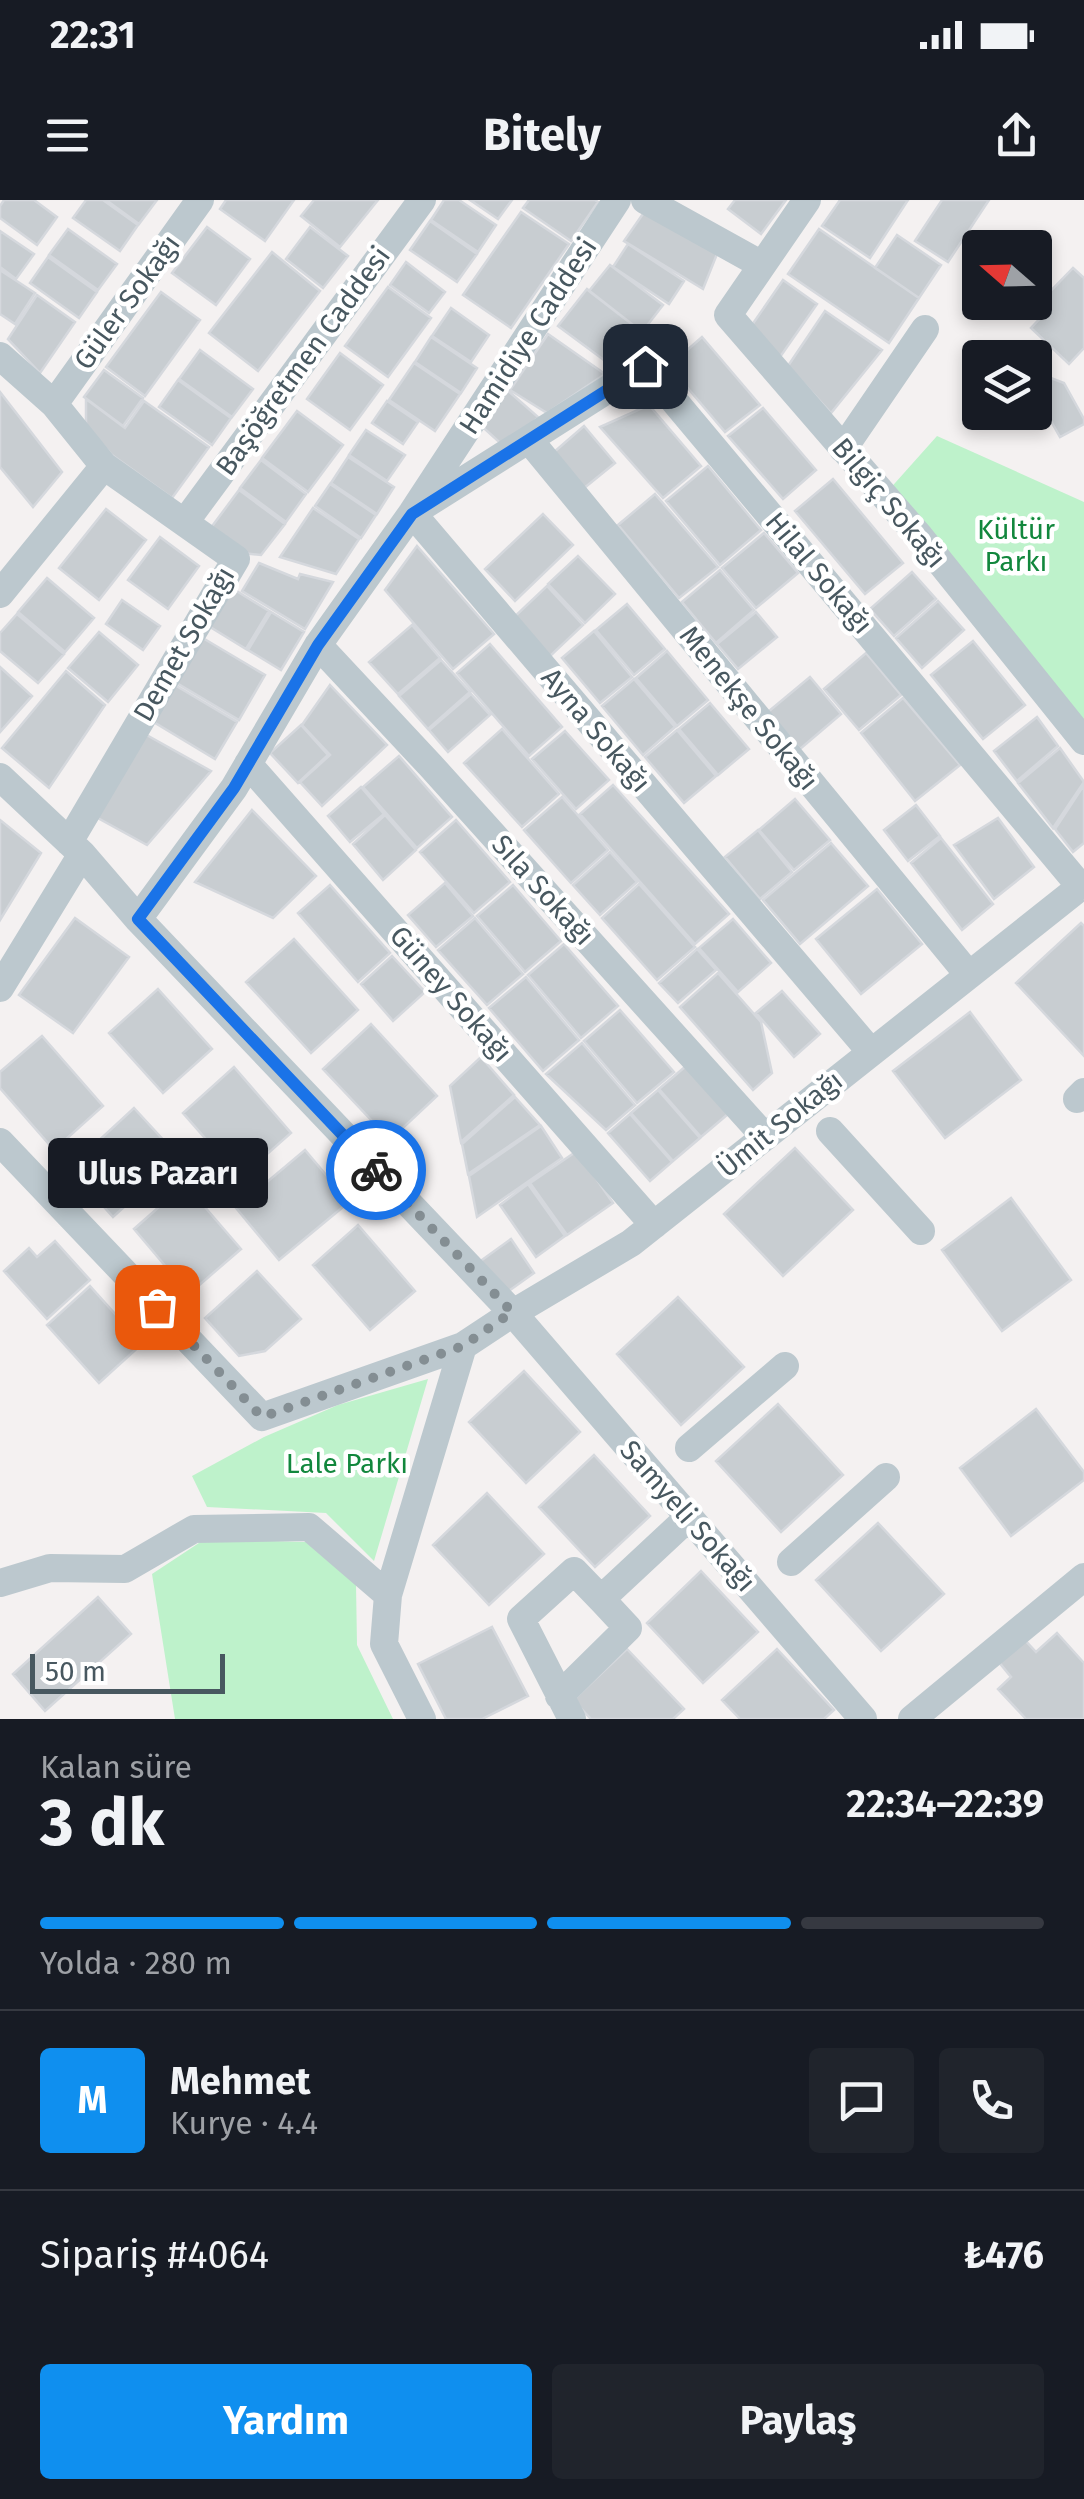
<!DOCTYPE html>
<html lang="tr">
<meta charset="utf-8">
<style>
body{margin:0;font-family:"Fira Sans",sans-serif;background:#20242c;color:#f1f3f6;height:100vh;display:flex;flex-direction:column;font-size:38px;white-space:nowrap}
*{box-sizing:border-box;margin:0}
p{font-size:32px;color:#9ea1a6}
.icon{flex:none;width:55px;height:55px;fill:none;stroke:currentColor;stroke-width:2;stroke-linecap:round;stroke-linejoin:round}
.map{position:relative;height:1519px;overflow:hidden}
.sheet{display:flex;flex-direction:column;background:#171b24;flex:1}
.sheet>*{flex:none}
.needle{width:65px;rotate:290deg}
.buttons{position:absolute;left:962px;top:30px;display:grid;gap:20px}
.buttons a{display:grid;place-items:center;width:90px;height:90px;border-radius:10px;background:#171b24;box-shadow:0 5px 15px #0003;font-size:50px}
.scale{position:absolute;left:30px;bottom:25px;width:195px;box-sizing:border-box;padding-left:10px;border:5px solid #485860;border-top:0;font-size:28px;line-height:35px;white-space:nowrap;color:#485860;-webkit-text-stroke:8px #fff;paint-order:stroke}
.pin{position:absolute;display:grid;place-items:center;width:85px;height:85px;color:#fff;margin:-42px;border-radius:20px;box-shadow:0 5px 15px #0006}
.courier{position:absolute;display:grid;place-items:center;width:100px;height:100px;margin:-50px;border:8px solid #1a73e8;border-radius:50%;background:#fff;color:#222;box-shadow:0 2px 12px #0007}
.bubble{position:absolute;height:70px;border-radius:10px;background:#171b24;box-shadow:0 5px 15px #0003;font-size:32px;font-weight:700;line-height:70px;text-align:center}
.summary em{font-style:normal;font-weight:700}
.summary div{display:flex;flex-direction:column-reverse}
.summary{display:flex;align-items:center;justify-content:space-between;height:170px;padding:0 40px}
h1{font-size:65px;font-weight:700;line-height:75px}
.bar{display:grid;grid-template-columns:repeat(4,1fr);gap:15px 10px;align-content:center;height:120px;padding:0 40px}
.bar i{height:12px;border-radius:8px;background:#363941}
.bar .selected{background:#0f8fef}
.bar p{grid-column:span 4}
.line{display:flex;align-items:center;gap:25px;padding:0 40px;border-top:2px solid #363941}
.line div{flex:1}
.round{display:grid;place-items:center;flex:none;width:105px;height:105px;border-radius:10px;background:#20242c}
.cta{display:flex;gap:20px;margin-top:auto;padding:20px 40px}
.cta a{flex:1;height:115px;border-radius:10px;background:#0f8fef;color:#fff;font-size:40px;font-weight:700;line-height:115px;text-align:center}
.cta a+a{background:#20242c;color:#f1f3f6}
.status{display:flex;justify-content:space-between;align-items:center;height:70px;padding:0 50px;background:#171b24;direction:ltr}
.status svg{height:28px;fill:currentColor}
header{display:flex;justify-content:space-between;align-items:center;height:130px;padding:0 40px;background:#171b24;font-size:45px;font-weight:700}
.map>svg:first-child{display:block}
.green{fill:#bef2cb}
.building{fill:#c8cdd1;stroke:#d5d8dd;stroke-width:2.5}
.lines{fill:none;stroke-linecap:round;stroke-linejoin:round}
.minor{stroke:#bcc8ce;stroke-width:28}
.done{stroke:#848e93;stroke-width:10;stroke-dasharray:0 18}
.route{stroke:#1a73e8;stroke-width:12}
.labels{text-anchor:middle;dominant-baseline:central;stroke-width:9;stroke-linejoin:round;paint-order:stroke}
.street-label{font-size:28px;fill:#485860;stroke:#fff}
.park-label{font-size:28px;fill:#12873d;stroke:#fff}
</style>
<div class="status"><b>22:31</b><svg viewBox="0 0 49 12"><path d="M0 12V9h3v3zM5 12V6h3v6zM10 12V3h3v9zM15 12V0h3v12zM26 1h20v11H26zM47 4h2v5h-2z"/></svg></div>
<header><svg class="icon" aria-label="menu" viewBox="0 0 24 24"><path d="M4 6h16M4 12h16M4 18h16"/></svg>Bitely<svg class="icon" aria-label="share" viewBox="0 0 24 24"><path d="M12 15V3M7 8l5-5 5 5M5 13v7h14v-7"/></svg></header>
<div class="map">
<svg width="1084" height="1519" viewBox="0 0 1084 1519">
<rect width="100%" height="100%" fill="#f4f1f1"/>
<path class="green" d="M937,236L1084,302V530L887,292Z
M428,1179L374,1361L326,1313L207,1307L192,1276L264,1237L338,1205Z
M205,1339L306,1342L356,1384L357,1445L393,1519H175L152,1374Z"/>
<path class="building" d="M4,0H34L57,17L37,45L0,18V6Z
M86,0H103L138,25L120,51L73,18Z
M106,0H157L139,24Z
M226,0H294L265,41L220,9Z
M314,0H378L340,47L301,16Z
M444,0H459L496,25L478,52L431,20Z
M470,0H512L498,19Z
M529,0H595L598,2L571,41L523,8Z
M735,0H786L761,34L728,9Z
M840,0H908L870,58L822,26Z
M942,0H989L948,62L915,41Z
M645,11L717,54L703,89L624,41Z
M521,12L569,44L511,128L463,95Z
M430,21L477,54L457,82L410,50Z
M207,27L250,59L216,105L172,73Z
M310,27L348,56L323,88L286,59Z
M68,29L117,64L98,90L49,55Z
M819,29L919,98L889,143L788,74Z
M0,31L34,54L16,79L0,67Z
M897,35L941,65L919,98L875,68Z
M628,44L684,81L669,104L613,67Z
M272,52L320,91L258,171L209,133Z
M48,57L97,92L79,118L30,83Z
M406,62L445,92L429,113L390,85Z
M610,65L663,105L642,132L589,91Z
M1073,68L1084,78V148L1069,164L1031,128L1046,112L1038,104Z
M0,70L35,93L15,124L0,114Z
M783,80L817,104L780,157L752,125Z
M388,87L431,118L388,177L345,146Z
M587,89L642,132L653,142L612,166L558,126Z
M161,92L200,120L145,196L106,167Z
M37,95L75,122L40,173L8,139Z
M451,108L489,135L471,162L432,136Z
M825,111L882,150L831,213L788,166Z
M548,134L605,174L547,213L510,190Z
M431,137L477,168L461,193L415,162Z
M702,137L760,205L725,232L669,166Z
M200,150L253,189L232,217L179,179Z
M340,153L383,185L350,230L307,199Z
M414,163L460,194L435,231L389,200Z
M104,170L143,198L123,226L84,197Z
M1035,172L1064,183L1084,219V224L1060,237L1043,207L1035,204Z
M178,180L231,218L212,245L159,207Z
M506,189L538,217L508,250L477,222Z
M0,192L62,272L33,307L0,267Z
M86,199L125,228L144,201L209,247L172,298L112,255L86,226Z
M387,201L418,222L403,244L372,223Z
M649,205L701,266L663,298L600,227Z
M763,208L816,270L783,299L728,236Z
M297,211L343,245L308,292L262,258Z
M584,226L615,263L583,289L553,253Z
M366,230L405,255L387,281L349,255Z
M348,257L394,287L377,314L331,283Z
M261,260L306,294L286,322L240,288Z
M708,266L761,330L720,365L666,301Z
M833,279L903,363L865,394L795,311Z
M330,284L376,315L361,338L315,306Z
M239,290L285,324L261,355L242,353L210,329Z
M655,294L718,367L679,398L618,325Z
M313,308L359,339L336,374L280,357Z
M106,309L146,340L99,400L59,368Z
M543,314L573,345L515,401L485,369Z
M764,333L798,373L756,408L722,368Z
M160,337L199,366L168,409L128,380Z
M417,346L494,434L453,469L385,390Z
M578,356L615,394L585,423L548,384Z
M259,363L298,379L300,374L333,382L305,429L242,391Z
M720,370L754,410L716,443L682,402Z
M912,372L936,399L894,436L870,409Z
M47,378L94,418L65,452L18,412Z
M547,386L583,425L547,459L511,420Z
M230,387L269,411L246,449L207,425Z
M122,400L160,426L143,450L106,424Z
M938,401L964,430L922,468L896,438Z
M627,404L665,449L634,475L596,430Z
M271,412L304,432L281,470L248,450Z
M756,412L777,437L738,469L717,444Z
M17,414L64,454L38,483L0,451V433Z
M412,425L440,458L398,494L369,462Z
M594,431L632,477L600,503L562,458Z
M99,432L138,465L108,502L68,468Z
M201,437L265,475L239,520L175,482Z
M973,441L1025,505L983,539L931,475Z
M490,444L562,527L529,556L457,473Z
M667,451L708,500L677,526L636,478Z
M866,453L901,495L859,530L824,489Z
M441,460L470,492L428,529L399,496Z
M0,467L32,496L0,532Z
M66,471L105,505L49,588L2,548Z
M810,477L841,514L800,549L768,512Z
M634,479L675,527L643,555L602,506Z
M173,484L237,522L215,559L152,521Z
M330,485L387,545L322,606L300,582L330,555L302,525Z
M471,494L490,515L448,552L429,530Z
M903,498L960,565L915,601L861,533Z
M710,503L749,549L718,575L679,529Z
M1037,517L1058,546L1017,581L994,551Z
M301,525L328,555L298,583L270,553Z
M502,529L559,594L522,627L464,563Z
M677,530L716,576L684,603L645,557Z
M565,531L609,580L576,609L532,559Z
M143,533L211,571L147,645L96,617Z
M1060,548L1084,582L1053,628L1018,583Z
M399,556L452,617L417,648L363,587Z
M613,585L729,714L695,744L580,614Z
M1084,585V643L1073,652L1055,629Z
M361,587L384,614L350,642L328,616Z
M562,597L608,650L571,683L524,630Z
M795,599L830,640L794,670L759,630Z
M916,605L940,636L908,661L884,630Z
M252,610L316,676L273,718L195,682Z
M385,615L416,650L383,680L353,644Z
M998,618L1034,667L994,699L954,645Z
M0,620L41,653L0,720Z
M456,620L510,682L474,713L420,652Z
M758,630L792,672L760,699L725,657Z
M941,638L993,704L962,730L911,663Z
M831,643L868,686L800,744L763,700Z
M610,652L637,682L600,715L573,685Z
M445,683L473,716L436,747L408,715Z
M639,684L695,747L657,780L602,718Z
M330,685L390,753L358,782L298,713Z
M513,685L561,741L525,772L477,716Z
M877,689L922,744L861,794L816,739Z
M75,718L129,757L73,833L19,795Z
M475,718L523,774L487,805L438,750Z
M733,719L771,763L738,792L699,748Z
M1081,723L1084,726V856L1016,783Z
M294,739L358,810L311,853L246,782Z
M564,744L618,806L581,838L528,775Z
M697,749L716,770L678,803L659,783Z
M392,756L425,792L393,821L361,784Z
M718,773L761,822L772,873L753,890L680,807Z
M526,777L579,840L543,871L489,808Z
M158,789L212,849L163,893L109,833Z
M782,791L820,834L794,857L756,813Z
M620,810L674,872L637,903L584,841Z
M970,812L1021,880L945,938L893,871Z
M371,824L437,896L390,940L323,869Z
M42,836L103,906L54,950L0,888V872Z
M582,843L635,905L606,930L546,874Z
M481,857L514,895L461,942L450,886Z
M686,866L728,914L701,937L659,889Z
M234,867L291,933L240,978L183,913Z
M658,890L700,938L673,961L631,913Z
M515,897L540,925L468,974L462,944Z
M134,908L179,957L113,1017L69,968Z
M630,914L672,962L650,981L608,933Z
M541,926L562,958L477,1017L469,976Z
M795,948L853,1010L783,1076L724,1014Z
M305,950L349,1002L279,1060L236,1008Z
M577,951L613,1003L567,1035L530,983Z
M185,984L241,1049L189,1094L134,1029Z
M528,984L565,1036L536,1057L500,1005Z
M1011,998L1071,1080L1002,1131L942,1050Z
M358,1025L415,1091L370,1130L313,1065Z
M511,1039L534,1073L499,1098L475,1065Z
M55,1041L90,1080L47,1119L4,1071L29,1048L37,1057Z
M257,1071L301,1119L265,1151L239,1156L205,1118Z
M90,1086L142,1144L99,1183L47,1125Z
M678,1097L744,1167L681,1225L617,1154Z
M524,1171L580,1232L526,1283L469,1222Z
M778,1204L843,1275L781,1332L716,1261Z
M1036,1209L1084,1272V1280L1011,1336L960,1268Z
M594,1255L650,1316L595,1367L539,1307Z
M487,1293L544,1354L489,1405L433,1345Z
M878,1323L944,1394L881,1451L816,1380Z
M701,1371L758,1432L703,1483L647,1423Z
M98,1397L131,1434L45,1511L13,1474Z
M492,1427L528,1496L482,1519H446L418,1464Z
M1057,1433L1084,1463V1519H1026L998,1489L1011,1477L998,1461L1023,1438L1036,1452Z
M627,1449L684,1509L673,1519H591L573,1500Z
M777,1449L834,1510L824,1519H740L722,1500Z"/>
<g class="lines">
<path class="minor" d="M645,0L762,65
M807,0L728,115L920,337L1084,541
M0,156L54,204L104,266L236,359L69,642
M54,204L200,0
M530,241L968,774
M843,249L925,129
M185,322L422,0
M0,394L104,266
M318,445L431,566L765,937
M248,564L654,1025
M0,577L82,654L138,719L513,1113L863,1519
M138,719L234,588L318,445L412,313L617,0
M0,788L82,654
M871,852L412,313L645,166L1080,686
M1077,899L1084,892
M830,931L921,1031
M0,942L262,1217L463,1146L513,1113L631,1043L1084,684
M689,1248L785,1166
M791,1362L886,1277
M0,1383L50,1368L125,1369L194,1329L309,1327L388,1395
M559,1496L628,1428L601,1399
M422,1519L384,1444L388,1395L463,1146
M572,1519L521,1419L574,1371L601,1399L689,1317
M912,1519L1084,1377"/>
</g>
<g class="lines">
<path class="done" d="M157,1107L262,1217L463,1146L512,1112L376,970"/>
<path class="route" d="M376,970L138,719L234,588L318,445L412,314L645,166"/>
</g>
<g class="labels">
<g class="street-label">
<text transform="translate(127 102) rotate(-54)">Güler Sokağı</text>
<text transform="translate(528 136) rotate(-57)">Hamidiye Caddesi</text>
<text transform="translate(303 161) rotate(-54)">Başöğretmen Caddesi</text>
<text transform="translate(889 303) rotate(50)">Bilgiç Sokağı</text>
<text transform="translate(819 373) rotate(50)">Hilal Sokağı</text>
<text transform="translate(184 444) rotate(-60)">Demet Sokağı</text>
<text transform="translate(749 508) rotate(51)">Menekşe Sokağı</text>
<text transform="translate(596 530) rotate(50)">Ayna Sokağı</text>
<text transform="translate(543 690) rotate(48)">Sıla Sokağı</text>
<text transform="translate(451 794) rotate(49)">Güney Sokağı</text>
<text transform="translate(780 924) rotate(-39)">Ümit Sokağı</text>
<text transform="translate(688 1316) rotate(49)">Samyeli Sokağı</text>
</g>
<g class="park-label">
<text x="1016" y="329">Kültür<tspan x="1016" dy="32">Parkı</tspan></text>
<text x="347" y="1263">Lale Parkı</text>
</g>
</g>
</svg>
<div class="buttons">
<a><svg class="needle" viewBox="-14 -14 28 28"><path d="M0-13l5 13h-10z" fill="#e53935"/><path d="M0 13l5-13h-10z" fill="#9ea1a6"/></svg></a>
<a><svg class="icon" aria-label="layers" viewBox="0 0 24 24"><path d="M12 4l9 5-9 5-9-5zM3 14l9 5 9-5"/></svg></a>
</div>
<div class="scale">50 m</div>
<div class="pin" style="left:157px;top:1107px;background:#ea580c"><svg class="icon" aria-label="bag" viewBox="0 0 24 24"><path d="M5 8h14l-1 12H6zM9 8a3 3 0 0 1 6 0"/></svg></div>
<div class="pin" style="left:645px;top:166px;background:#1f2937"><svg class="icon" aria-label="home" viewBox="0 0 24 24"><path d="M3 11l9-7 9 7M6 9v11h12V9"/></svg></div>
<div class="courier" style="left:376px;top:970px"><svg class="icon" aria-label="bike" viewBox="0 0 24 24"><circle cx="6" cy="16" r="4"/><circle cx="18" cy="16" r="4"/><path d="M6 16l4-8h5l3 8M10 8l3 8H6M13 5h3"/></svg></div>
<div class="bubble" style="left:48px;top:938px;width:220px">Ulus Pazarı</div>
</div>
<section class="sheet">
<div class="summary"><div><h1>3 dk</h1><p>Kalan süre</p></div><em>22:34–22:39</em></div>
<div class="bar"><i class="selected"></i><i class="selected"></i><i class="selected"></i><i></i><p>Yolda · 280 m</p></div>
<div class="line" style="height:180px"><b class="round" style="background:#0f8fef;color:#fff">M</b><div><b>Mehmet</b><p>Kurye · 4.4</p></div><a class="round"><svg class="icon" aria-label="chat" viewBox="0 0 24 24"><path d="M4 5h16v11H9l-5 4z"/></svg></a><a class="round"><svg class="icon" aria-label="phone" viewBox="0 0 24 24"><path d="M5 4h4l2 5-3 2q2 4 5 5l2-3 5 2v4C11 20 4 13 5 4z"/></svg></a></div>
<div class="line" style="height:130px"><div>Sipariş #4064</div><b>₺476</b></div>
<div class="cta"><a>Yardım</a><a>Paylaş</a></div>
</section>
